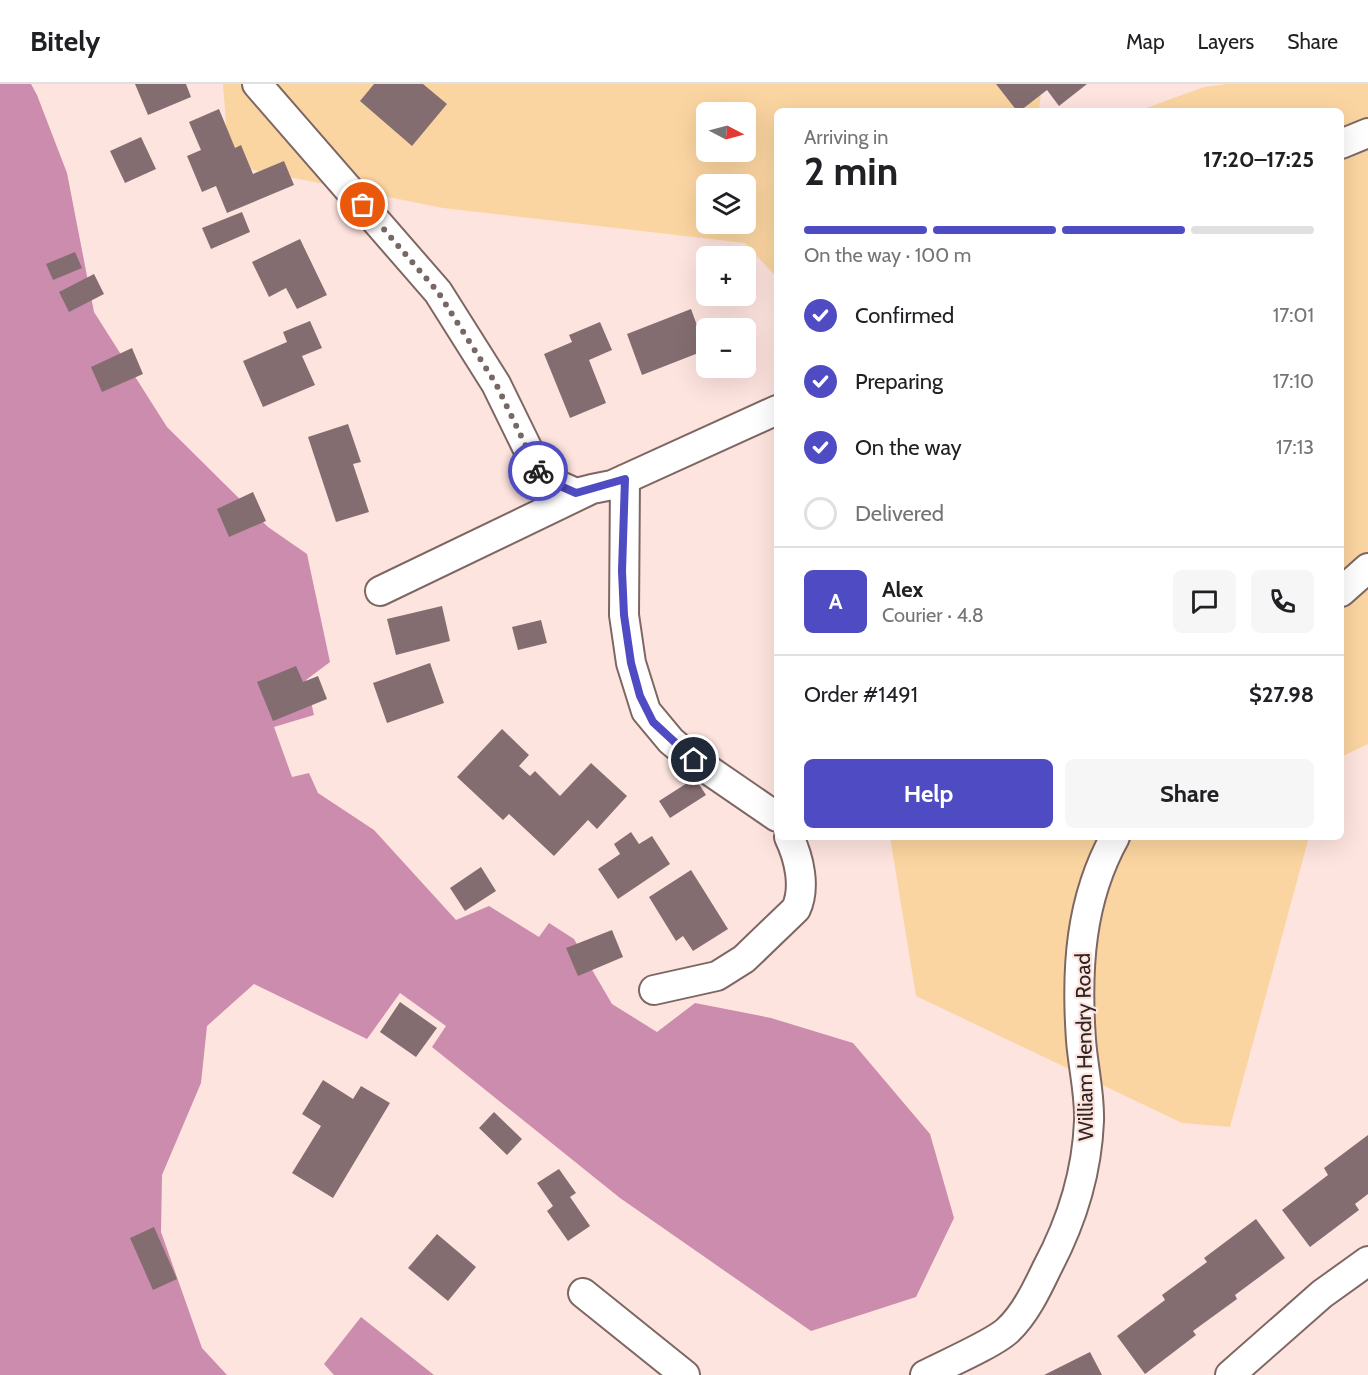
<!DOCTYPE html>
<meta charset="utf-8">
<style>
body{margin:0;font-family:Cabin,sans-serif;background:#f6f6f6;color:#202124;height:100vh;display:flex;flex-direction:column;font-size:22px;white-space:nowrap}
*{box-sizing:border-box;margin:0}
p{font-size:20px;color:#757577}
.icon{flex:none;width:33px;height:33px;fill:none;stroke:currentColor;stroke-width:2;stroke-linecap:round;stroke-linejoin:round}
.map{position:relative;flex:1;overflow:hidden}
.details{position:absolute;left:774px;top:24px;width:570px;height:732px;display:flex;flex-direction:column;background:#fff;border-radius:9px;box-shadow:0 6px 24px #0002}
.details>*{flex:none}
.needle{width:39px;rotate:96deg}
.controls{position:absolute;left:696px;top:18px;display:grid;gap:12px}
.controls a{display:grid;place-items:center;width:60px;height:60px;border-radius:9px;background:#fff;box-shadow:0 6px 24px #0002;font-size:30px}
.pin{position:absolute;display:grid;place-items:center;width:51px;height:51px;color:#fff;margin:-26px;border:3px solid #fff;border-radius:50%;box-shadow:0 2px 6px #0007}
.courier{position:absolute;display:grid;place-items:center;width:60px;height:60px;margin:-30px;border:4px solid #4f4bc2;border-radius:50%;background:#fff;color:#222;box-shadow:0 2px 8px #0007}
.overview em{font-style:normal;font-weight:800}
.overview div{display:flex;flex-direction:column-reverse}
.overview{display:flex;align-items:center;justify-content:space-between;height:102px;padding:0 30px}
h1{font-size:39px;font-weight:800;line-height:45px}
.bar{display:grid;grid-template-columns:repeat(4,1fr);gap:9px 6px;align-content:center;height:72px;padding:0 30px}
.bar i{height:8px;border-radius:4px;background:#e0e0e0}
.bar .on{background:#4f4bc2}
.bar p{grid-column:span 4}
.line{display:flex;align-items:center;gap:15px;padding:0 30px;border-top:2px solid #e0e0e0}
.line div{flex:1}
.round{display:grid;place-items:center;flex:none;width:63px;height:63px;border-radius:9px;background:#f6f6f6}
ol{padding:0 30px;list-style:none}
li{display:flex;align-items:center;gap:18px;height:66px}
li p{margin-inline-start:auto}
li .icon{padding:6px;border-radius:50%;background:#4f4bc2;color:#fff;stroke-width:4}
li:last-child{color:#757577}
li i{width:33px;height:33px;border:3px solid #e0e0e0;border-radius:50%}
.cta{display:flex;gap:12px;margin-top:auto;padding:12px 30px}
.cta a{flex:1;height:69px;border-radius:9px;background:#4f4bc2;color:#fff;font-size:24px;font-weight:800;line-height:69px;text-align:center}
.cta a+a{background:#f6f6f6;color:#202124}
header{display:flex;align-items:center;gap:36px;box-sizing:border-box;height:84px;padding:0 30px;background:#fff;border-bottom:2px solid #e0e0e0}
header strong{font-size:28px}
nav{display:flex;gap:33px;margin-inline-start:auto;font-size:21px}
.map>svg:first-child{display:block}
.green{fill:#fbd5a1;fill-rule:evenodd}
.water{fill:#cb8cae}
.building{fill:#846d70}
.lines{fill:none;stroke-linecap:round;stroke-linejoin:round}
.minor-casing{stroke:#7e6763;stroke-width:32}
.minor{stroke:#fff;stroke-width:28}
.done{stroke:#776865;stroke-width:6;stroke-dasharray:0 10.8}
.route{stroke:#4f4bc2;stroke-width:8}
.labels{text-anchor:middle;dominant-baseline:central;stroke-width:4.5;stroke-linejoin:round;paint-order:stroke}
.street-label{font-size:21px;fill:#2f2523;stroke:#fee4df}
</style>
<header>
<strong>Bitely</strong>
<nav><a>Map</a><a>Layers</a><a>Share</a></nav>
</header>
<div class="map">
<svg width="1368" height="1291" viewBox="0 0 1368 1291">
<rect width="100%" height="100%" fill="#fee4df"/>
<path class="green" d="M223,0H1042L1039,27H777V194L745,159L443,124L229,81ZM706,28H746V68H706ZM706,100H746V140H706Z
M1227,0H1368V660L1341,673V27H1138L1204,3Z
M890,753H1309L1230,1043L1182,1039L916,912Z"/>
<path class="water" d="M0,0H31L37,11L67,89L94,228L167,343L268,443L307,470L330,578L306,596L314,631L274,643L292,693L309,689L318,709L374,746L456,836L489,822L539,853L549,839L574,855L612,920L657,948L695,919L771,934L853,959L930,1050L954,1134L916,1213L811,1247L620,1114L432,963L446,942L400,909L367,955L254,900L207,942L201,999L162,1091L161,1148L202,1264L227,1291H0Z
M361,1233L434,1291H334L324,1280Z"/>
<path class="building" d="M135,0H186L191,13L148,31Z
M374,0H423L447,20L412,62L360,17Z
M996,0H1087L1059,22L1047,6L1020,27H1017Z
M219,25L235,64L241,61L253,90L284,77L294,101L227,129L216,102L202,108L187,72L201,66L189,38Z
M141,53L156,85L125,99L110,67Z
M242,128L250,148L211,165L202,144Z
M300,155L327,211L297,225L286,204L269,213L252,178Z
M75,168L82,184L53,196L46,180Z
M94,190L104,210L69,228L59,208Z
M691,225L706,266L642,291L627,250Z
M310,237L322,264L302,272L315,301L263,323L243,277L287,258L283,248Z
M600,238L612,266L589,276L606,319L570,334L544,270L572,258L569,251Z
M132,264L143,290L102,308L91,283Z
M348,340L361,378L353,380L369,428L336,438L308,353Z
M253,408L266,437L229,453L217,425Z
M442,522L450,557L396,571L387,535Z
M541,536L547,559L518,566L512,543Z
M430,579L444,619L387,639L373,599Z
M296,582L303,598L318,592L327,615L273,637L257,598Z
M502,645L529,671L519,682L530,692L535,687L560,712L591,679L627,712L597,745L588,736L554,772L509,730L503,736L457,693Z
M695,694L706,711L670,734L659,717Z
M631,748L639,760L652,752L670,780L618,815L598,785L620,770L614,760Z
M481,783L496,807L465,827L450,804Z
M691,786L728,845L693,867L683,852L676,857L649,813Z
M612,846L623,873L578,892L566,864Z
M400,918L437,944L416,973L380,948Z
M323,996L353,1015L361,1002L390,1019L333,1114L292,1089L321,1042L302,1030Z
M494,1028L522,1055L507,1071L479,1044Z
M1368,1051V1110L1355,1120L1359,1126L1310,1163L1282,1126L1328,1091L1324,1084Z
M559,1085L576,1109L570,1113L590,1142L568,1157L547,1127L553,1122L537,1099Z
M1256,1135L1285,1174L1235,1211L1237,1215L1193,1247L1196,1251L1145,1290L1117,1252L1165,1216L1162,1211L1207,1178L1204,1174Z
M154,1143L177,1195L153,1206L130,1154Z
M437,1150L476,1183L448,1217L408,1184Z
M1090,1268L1102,1291H1044Z"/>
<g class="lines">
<defs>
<path id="minor" d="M257,0L438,208L496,300L542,394L576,409L592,405
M1341,60L1368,49
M625,395L624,531L631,579L646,627L671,657L694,676L777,733
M380,507L592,405L612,401L777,326
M1341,508L1368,484
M654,906L717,892L744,875L796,825C806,803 799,774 789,753
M583,1209L685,1291
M925,1291C944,1281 995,1259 1008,1246C1025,1230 1037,1205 1047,1184C1071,1139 1087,1089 1089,1037C1090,1010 1083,983 1081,956C1076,885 1080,816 1115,753
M1230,1291L1322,1210L1368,1177"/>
</defs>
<use href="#minor" class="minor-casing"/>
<use href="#minor" class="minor"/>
</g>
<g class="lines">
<path class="done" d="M363,121L438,208L496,300L538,387"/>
<path class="route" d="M538,387L542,394L576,409L625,395L622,487L624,531L631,579L640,612L653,638L694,676"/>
</g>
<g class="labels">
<g class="street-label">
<text transform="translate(1084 963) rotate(-91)">William Hendry Road</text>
</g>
</g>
</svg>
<div class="controls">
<a><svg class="needle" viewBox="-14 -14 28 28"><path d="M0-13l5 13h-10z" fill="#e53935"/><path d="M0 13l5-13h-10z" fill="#757577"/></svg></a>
<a><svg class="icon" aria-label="layers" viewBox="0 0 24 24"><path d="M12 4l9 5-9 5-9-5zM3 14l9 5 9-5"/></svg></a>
<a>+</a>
<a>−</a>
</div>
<div class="pin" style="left:363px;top:121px;background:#ea580c"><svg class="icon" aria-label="bag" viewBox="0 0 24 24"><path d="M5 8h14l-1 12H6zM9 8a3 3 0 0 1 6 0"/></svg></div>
<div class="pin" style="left:694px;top:676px;background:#1f2937"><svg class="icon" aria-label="home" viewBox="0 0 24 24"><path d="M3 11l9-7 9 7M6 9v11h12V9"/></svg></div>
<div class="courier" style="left:538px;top:387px"><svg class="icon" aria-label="bike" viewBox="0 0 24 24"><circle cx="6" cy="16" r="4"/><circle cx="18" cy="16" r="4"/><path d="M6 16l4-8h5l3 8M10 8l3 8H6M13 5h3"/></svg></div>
<section class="details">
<div class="overview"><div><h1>2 min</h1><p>Arriving in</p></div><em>17:20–17:25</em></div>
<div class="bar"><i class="on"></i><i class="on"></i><i class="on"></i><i></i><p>On the way · 100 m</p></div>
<ol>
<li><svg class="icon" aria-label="check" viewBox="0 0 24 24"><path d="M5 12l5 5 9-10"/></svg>Confirmed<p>17:01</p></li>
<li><svg class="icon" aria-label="check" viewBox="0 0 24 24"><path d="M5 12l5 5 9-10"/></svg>Preparing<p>17:10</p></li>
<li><svg class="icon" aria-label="check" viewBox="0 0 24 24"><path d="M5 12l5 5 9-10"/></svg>On the way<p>17:13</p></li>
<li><i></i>Delivered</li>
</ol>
<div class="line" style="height:108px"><b class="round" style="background:#4f4bc2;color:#fff">A</b><div><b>Alex</b><p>Courier · 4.8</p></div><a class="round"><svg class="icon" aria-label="chat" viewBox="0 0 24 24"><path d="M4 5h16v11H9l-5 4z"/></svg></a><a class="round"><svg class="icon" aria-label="phone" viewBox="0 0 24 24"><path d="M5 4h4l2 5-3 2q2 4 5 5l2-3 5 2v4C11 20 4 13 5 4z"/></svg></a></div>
<div class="line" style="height:78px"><div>Order #1491</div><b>$27.98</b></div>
<div class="cta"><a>Help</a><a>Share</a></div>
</section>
</div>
